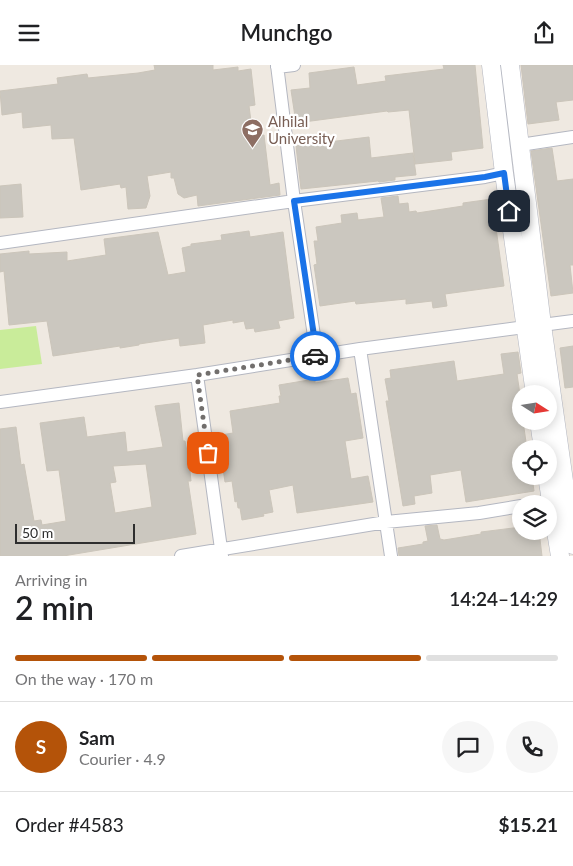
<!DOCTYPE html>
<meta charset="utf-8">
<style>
body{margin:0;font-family:Lato,sans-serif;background:#f6f6f6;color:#202124;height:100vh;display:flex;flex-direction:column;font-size:19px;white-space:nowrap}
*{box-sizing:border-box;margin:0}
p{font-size:16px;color:#757577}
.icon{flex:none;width:28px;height:28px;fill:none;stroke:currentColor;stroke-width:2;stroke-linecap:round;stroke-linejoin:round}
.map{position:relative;height:491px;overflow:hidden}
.side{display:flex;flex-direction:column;background:#fff;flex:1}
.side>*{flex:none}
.needle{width:32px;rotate:102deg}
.tools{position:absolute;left:512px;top:320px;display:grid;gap:10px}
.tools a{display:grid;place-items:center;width:45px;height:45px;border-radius:50%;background:#fff;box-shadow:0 2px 12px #0003;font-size:25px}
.scale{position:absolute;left:15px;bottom:12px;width:120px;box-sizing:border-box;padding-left:5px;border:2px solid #2e2e2e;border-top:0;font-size:14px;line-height:18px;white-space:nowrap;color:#2e2e2e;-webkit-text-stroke:4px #fff;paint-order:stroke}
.pin{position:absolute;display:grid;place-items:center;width:42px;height:42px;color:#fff;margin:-21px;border-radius:10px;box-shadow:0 2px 8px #0006}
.courier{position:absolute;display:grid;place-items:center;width:50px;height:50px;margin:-25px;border:4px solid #1a73e8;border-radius:50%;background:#fff;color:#222;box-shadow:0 1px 6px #0007}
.summary em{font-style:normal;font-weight:600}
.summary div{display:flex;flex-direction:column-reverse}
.summary{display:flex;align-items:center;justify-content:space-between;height:85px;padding:0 15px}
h1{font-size:32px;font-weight:600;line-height:38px}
.bar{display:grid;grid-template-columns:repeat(4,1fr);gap:8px 5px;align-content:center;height:60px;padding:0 15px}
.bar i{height:6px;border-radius:4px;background:#e0e0e0}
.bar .current{background:#b45309}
.bar p{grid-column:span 4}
.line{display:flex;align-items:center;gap:12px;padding:0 15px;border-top:1px solid #e0e0e0}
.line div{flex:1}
.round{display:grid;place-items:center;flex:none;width:52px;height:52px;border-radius:26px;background:#f6f6f6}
header{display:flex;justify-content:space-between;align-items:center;height:65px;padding:0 15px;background:#fff;font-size:22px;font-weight:600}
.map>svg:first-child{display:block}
.pitch{fill:#c9ec9a}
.building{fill:#cbc7bf;stroke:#cbc5ba;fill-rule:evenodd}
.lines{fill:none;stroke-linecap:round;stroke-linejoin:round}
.street-casing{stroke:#b4b7c1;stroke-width:14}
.secondary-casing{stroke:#b4b7c1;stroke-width:19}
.street{stroke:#fff;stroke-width:12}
.secondary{stroke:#fff;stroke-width:18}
.done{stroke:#726f6d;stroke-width:5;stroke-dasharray:0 9}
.route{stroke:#1a73e8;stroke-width:6}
.labels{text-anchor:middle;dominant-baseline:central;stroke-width:4.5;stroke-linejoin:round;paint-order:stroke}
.education-label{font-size:15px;fill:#785e54;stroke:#fff;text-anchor:start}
</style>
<header><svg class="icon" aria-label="menu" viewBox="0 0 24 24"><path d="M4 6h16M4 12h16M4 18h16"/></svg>Munchgo<svg class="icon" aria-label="share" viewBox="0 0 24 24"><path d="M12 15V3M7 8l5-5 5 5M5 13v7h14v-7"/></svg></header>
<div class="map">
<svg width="573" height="491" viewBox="0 0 573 491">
<rect width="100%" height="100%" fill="#efe9e1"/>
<path class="pitch" d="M36,261L42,299L0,304V265Z"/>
<path class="building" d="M154,0H213V5L238,2V6L251,4L255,40L249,41L253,72L264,70L270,120L279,118L280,130L198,141L197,130L184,133L178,129L174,113H171V107L147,111L150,131L146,143L128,144L126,122L121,123L120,119L81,125L74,73L52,74L51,60L23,63L22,47L2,50L0,26L58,19L57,13L87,9L88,13L138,8L155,5Z
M443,0H475L483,83L451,87L452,95L415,99L409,45L388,47L387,46L296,58L291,25L310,23L309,8L354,2L357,20L386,16L385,11L444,4Z
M521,0H573V35L556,37L559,55L528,59Z
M369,72L371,93L413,88L416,110L395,112V115L379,117L378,116L301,124L296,81Z
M552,83L557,116L573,114V200H570L573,228L551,231L531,86Z
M21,119L23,152L0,153V121Z
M398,131L399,139L408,138L409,147L416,146L417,148L463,141V138L492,134L504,221L445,229L447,241L433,243L432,236L406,239V234L356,239L355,236L320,241L314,200L317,199L314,176H318L316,162L342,158L341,150L357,148L358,155L384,152L381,133Z
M249,166L250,172L283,167L294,253L278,256L280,263L255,267L254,263L246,264L244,256L233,258V255L203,260L205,278L180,281L179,273L139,279V280L120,283V281L53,291L47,256L9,260L4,206L0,207V189L29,186V189L67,187V196L106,190L104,174L158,167L168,210L186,207L182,183L191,181V179L222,175L221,170Z
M573,281V322L565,323L560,283Z
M518,287L521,308L517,309L521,337V356H523L527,384H521V411H532L534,426L466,437L461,405L430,410L432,428L414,431L415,439L403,441L386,336H389L385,314L391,313L390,305L454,296L457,316L504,309L501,289Z
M348,313L351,329L356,328L363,373L345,376L351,414L368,411L373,437L297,448L293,420L269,425L273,447L263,449L264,451L242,455L240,443H238L237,436L235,437L232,416L225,417L222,397L220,398L215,371L233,368L230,346L280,338L279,331H281L279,320L315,314V318Z
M179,338L183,376H185L189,397L191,416H188L196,469L63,491H0V364L16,362L21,400L24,399L34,456L41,455L42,460L66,456L59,405L47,406L40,358L84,352L87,372L125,367L127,387L163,382L155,341ZM146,399L152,442L115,448L110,418L116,417L113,401Z
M437,460L440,474L444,475L481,469V467L521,462V466H539L542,491H399L398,483L423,479V477L428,476L425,461Z"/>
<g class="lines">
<defs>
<path id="street" d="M277,0L294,136L317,291
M277,2L294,0
M520,80L573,72
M0,178L294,136L485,112L504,108
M542,260L573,256
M360,284L391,491
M197,310L222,491
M0,337L197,310L360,284L525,262
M535,439L551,436
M181,491L386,457L479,448L521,441"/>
<path id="secondary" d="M491,0L504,108L535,329
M510,0L542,260L573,480
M539,356L543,384
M547,411L560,491"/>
</defs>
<use href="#street" class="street-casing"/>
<use href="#secondary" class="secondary-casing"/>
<use href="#street" class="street"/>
<use href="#secondary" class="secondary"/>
</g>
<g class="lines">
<path class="done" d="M208,388L197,310L315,291"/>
<path class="route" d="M315,291H317L294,136L485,112L504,108L509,146"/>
</g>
<defs>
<symbol id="university-pin" viewBox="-11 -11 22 30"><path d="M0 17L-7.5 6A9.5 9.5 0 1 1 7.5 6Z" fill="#8d6e63" stroke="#fff"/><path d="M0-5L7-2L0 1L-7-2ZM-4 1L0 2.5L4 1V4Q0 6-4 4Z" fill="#fff"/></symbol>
</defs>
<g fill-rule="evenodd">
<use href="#university-pin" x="240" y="52" width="25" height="34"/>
</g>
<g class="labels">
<g class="education-label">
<text x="268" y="56">Alhilal<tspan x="268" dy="17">University</tspan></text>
</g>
</g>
</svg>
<div class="tools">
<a><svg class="needle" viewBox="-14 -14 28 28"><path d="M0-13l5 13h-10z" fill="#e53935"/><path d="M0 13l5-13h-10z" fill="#757577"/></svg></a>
<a><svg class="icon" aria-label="locate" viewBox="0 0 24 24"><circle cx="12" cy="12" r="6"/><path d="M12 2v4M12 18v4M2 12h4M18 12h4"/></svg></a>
<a><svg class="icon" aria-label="layers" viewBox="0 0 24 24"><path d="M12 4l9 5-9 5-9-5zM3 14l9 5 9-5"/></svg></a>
</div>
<div class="scale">50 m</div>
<div class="pin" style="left:208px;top:388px;background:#ea580c"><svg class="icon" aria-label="bag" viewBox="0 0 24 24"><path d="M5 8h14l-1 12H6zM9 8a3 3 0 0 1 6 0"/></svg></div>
<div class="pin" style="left:509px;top:146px;background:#1f2937"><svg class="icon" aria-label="home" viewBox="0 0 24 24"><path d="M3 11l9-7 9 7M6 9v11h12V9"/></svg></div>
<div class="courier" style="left:315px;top:291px"><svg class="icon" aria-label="car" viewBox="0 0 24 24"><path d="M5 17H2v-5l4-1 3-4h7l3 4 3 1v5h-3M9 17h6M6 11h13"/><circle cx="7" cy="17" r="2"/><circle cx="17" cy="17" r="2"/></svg></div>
</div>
<section class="side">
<div class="summary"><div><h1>2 min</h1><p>Arriving in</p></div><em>14:24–14:29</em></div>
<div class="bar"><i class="current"></i><i class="current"></i><i class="current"></i><i></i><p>On the way · 170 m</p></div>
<div class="line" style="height:90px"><b class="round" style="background:#b45309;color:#fff">S</b><div><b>Sam</b><p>Courier · 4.9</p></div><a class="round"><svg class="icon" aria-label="chat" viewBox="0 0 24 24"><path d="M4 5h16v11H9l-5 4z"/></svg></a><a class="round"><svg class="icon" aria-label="phone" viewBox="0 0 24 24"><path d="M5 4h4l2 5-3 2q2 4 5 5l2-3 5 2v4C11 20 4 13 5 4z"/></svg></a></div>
<div class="line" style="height:65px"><div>Order #4583</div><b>$15.21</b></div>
</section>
